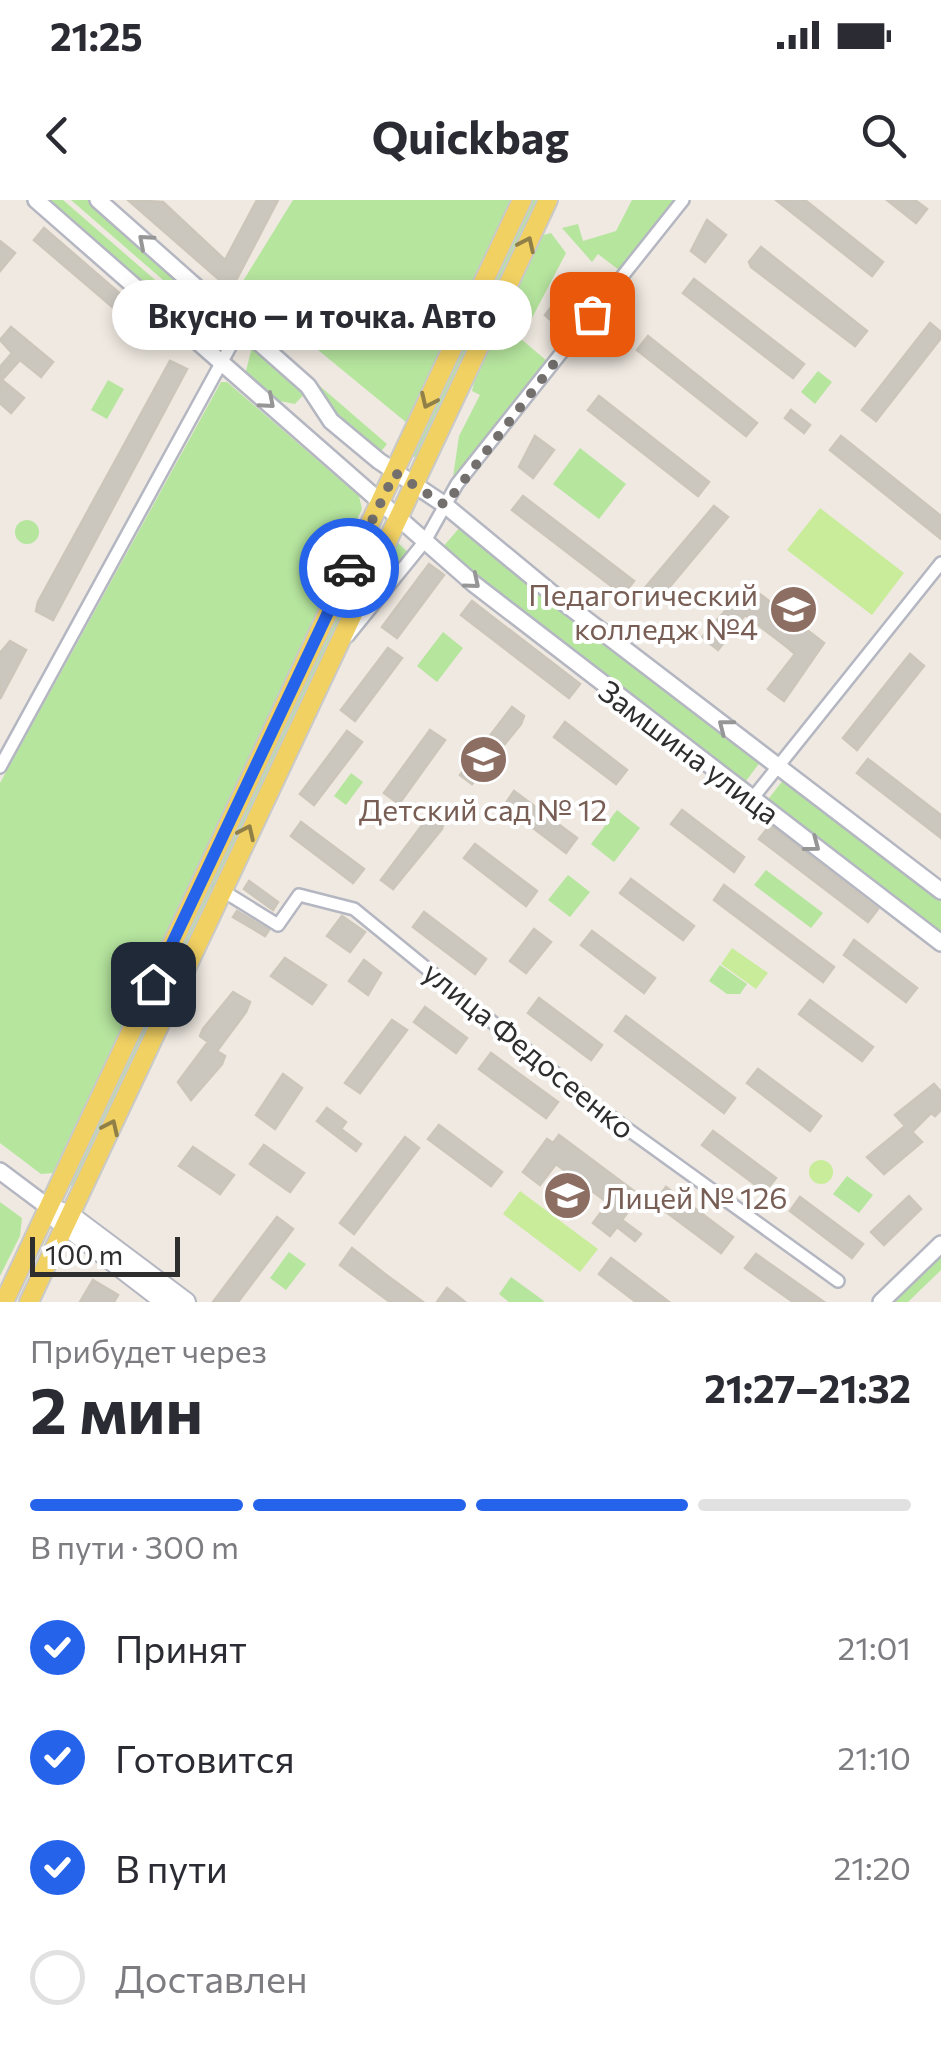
<!DOCTYPE html>
<html lang="ru">
<meta charset="utf-8">
<style>
body{margin:0;font-family:Commissioner,sans-serif;background:#f7f7f7;color:#2b2b33;height:100vh;display:flex;flex-direction:column;font-size:38px;white-space:nowrap}
*{box-sizing:border-box;margin:0}
p{font-size:32px;color:#7c7c81}
.icon{flex:none;width:55px;height:55px;fill:none;stroke:currentColor;stroke-width:2;stroke-linecap:round;stroke-linejoin:round}
.map{position:relative;height:1102px;overflow:hidden}
.sheet{display:flex;flex-direction:column;background:#fff;flex:1}
.sheet>*{flex:none}
.scale{position:absolute;left:30px;bottom:25px;width:150px;box-sizing:border-box;padding-left:10px;border:5px solid #2e2e2e;border-top:0;font-size:28px;line-height:35px;white-space:nowrap;color:#2e2e2e;-webkit-text-stroke:8px #fff;paint-order:stroke}
.pin{position:absolute;display:grid;place-items:center;width:85px;height:85px;color:#fff;margin:-42px;border-radius:20px;box-shadow:0 5px 15px #0006}
.courier{position:absolute;display:grid;place-items:center;width:100px;height:100px;margin:-50px;border:8px solid #2563eb;border-radius:50%;background:#fff;color:#222;box-shadow:0 2px 12px #0007}
.bubble{position:absolute;height:70px;border-radius:35px;background:#fff;box-shadow:0 5px 15px #0003;font-size:32px;font-weight:700;line-height:70px;text-align:center}
.headline em{font-style:normal;font-weight:700}
.headline div{display:flex;flex-direction:column-reverse}
.headline{display:flex;align-items:center;justify-content:space-between;height:170px;padding:0 30px}
h1{font-size:65px;font-weight:700;line-height:75px}
.bar{display:grid;grid-template-columns:repeat(4,1fr);gap:15px 10px;align-content:center;height:120px;padding:0 30px}
.bar i{height:12px;border-radius:8px;background:#e1e1e2}
.bar .current{background:#2563eb}
.bar p{grid-column:span 4}
ol{padding:0 30px;list-style:none}
li{display:flex;align-items:center;gap:30px;height:110px}
li p{margin-inline-start:auto}
li .icon{padding:10px;border-radius:50%;background:#2563eb;color:#fff;stroke-width:4}
li:last-child{color:#7c7c81}
li i{width:55px;height:55px;border:5px solid #e1e1e2;border-radius:50%}
.status{display:flex;justify-content:space-between;align-items:center;height:70px;padding:0 50px;background:#fff;direction:ltr}
.status svg{height:28px;fill:currentColor}
header{display:flex;justify-content:space-between;align-items:center;height:130px;padding:0 30px;background:#fff;font-size:45px;font-weight:700}
.map>svg:first-child{display:block}
.green{fill:#b6e59e}
.pitch{fill:#c9ec9a}
.building{fill:#cbc7bf;stroke:#cbc5ba;stroke-width:2.5}
.lines{fill:none;stroke-linecap:round;stroke-linejoin:round}
.minor-casing{stroke:#b4b7c1;stroke-width:16}
.tertiary-casing{stroke:#b4b7c1;stroke-width:20}
.secondary-casing{stroke:#b4b7c1;stroke-width:22}
.primary-casing{stroke:#c9c9c9;stroke-width:22}
.minor{stroke:#fff;stroke-width:11}
.tertiary{stroke:#fff;stroke-width:15}
.secondary{stroke:#fff;stroke-width:18}
.primary{stroke:#f2d163;stroke-width:18}
.oneway{stroke:#969696}
.oneway2{stroke:#908048}
.done{stroke:#726f6d;stroke-width:10;stroke-dasharray:0 18}
.route{stroke:#2563eb;stroke-width:12}
.labels{text-anchor:middle;dominant-baseline:central;stroke-width:8;stroke-linejoin:round;paint-order:stroke}
.education-label{font-size:30px;fill:#785e54;stroke:#fff;text-anchor:end}
.street-label{font-size:30px;fill:#2e2e2e;stroke:#fff}
</style>
<div class="status"><b>21:25</b><svg viewBox="0 0 49 12"><path d="M0 12V9h3v3zM5 12V6h3v6zM10 12V3h3v9zM15 12V0h3v12zM26 1h20v11H26zM47 4h2v5h-2z"/></svg></div>
<header><svg class="icon" aria-label="back" viewBox="0 0 24 24"><path d="M15 5l-7 7 7 7"/></svg>Quickbag<svg class="icon" aria-label="search" viewBox="0 0 24 24"><circle cx="10" cy="10" r="6"/><path d="M15 15l6 6"/></svg></header>
<div class="map">
<svg width="941" height="1102" viewBox="0 0 941 1102">
<rect width="100%" height="100%" fill="#efe9e1"/>
<path class="green" d="M44,0H63L214,131L210,138L204,139Z
M71,0H89L218,112L221,117L216,126Z
M293,0H511L407,223L240,86Z
M532,0H538L418,258L412,256Z
M632,0H675L619,70L598,54L592,62L562,28L578,24L583,41L616,31Z
M551,33L566,53L521,139L547,161L453,277L459,236L480,195L472,191L477,170L539,36Z
M253,143L306,192L295,204L275,200L245,175Z
M818,171L832,182L815,204L801,192Z
M108,180L124,189L107,219L91,210Z
M314,181L387,244L379,254L332,212Z
M221,182H227L359,296L362,309L337,362L341,365L53,973L41,974L0,943V583Z
M580,248L626,284L599,319L553,284Z
M15 332a12 12 0 1 1 24 0a12 12 0 1 1-24 0Z
M461,326L761,561L743,585L442,348Z
M378,328L383,331L72,986L68,984Z
M396,341L410,354L370,398L369,397Z
M443,432L463,448L437,482L417,466Z
M351,573L363,582L346,605L334,596Z
M784,579L941,699V736L766,602Z
M617,610L640,628L614,662L591,644Z
M766,670L823,713L811,728L754,685Z
M568,675L590,692L570,717L548,700Z
M720,765L747,784L740,794H727L709,781Z
M847,976L873,995L859,1013L833,994Z
M0,1002L22,1018L20,1036L0,1076Z
M289,1052L306,1064L286,1090L270,1078Z
M941,1057V1070L908,1102H895Z
M511,1077L544,1101L543,1102H509L499,1094Z"/>
<path class="pitch" d="M820,308L904,373L872,415L787,350Z
M732,748L768,773L756,789L721,764Z
M809 972a12 12 0 1 1 24 0a12 12 0 1 1-24 0Z
M520,991L598,1049L580,1072L503,1014Z"/>
<path class="building" d="M128,0L163,2L225,60L257,0H278L231,90Z
M776,0H805L883,62L872,76Z
M887,0H915L927,9L916,23Z
M707,20L726,35L705,62L691,51Z
M44,28L161,129L151,140L34,40Z
M0,41L15,53L0,71Z
M761,47L867,131L855,146L751,67L749,62Z
M694,79L804,164L793,178L683,93Z
M570,83L586,95L560,128L545,115Z
M930,123L941,132V138L876,221L862,210Z
M11,127L53,162L41,177L20,160L2,180L24,198L11,213L0,203V167L12,153L0,140Z
M648,136L757,223L746,236L637,150Z
M170,161L187,169L53,420L36,411L38,402Z
M599,196L709,282L698,296L588,210Z
M791,210L810,225L804,233L785,218Z
M535,236L554,250L533,278L519,267Z
M841,236L941,316V339L830,250Z
M523,296L634,381L623,395L512,310Z
M714,306L728,317L657,402L643,390Z
M429,364L444,375L397,438L382,427Z
M748,385L824,443L784,501L768,489L795,454L787,447L745,415L718,450L702,437Z
M472,401L580,484L569,498L461,415Z
M10,441L26,450L0,499V453Z
M388,448L402,458L355,521L341,510Z
M910,454L924,466L857,550L843,538Z
M512,507L524,516L521,524L472,584L460,575Z
M565,522L627,570L616,584L554,537Z
M430,530L445,540L399,604L384,593Z
M347,531L362,542L314,605L300,594Z
M868,559L941,615V638L857,573Z
M514,591L577,638L566,653L504,606Z
M682,610L744,657L734,672L671,624Z
M432,612L444,621L442,629L393,689L381,680Z
M301,622L364,669L353,683L291,636Z
M770,625L878,709L868,722L759,639Z
M475,644L537,691L526,706L464,658Z
M631,679L694,726L683,740L620,693Z
M249,681L278,702L273,710L244,689Z
M724,685L834,767L823,782L714,700Z
M237,711L269,730L265,736L233,717Z
M424,712L486,759L475,774L413,727Z
M342,716L365,732L350,752L327,736Z
M534,729L551,742L526,773L510,761Z
M592,731L655,778L644,793L581,745Z
M854,740L917,788L906,802L844,755Z
M285,758L326,785L312,804L271,776Z
M364,760L381,773L368,795L349,781Z
M233,792L250,802L246,812L217,851L225,856L222,864L191,900L178,882L208,842L200,836L203,829Z
M539,798L602,845L591,860L528,813Z
M810,800L873,847L862,861L799,814Z
M425,807L467,838L456,853L414,822Z
M626,816L735,898L724,913L615,831Z
M392,820L407,830L360,893L345,883Z
M491,853L558,902L546,918L479,869Z
M758,869L821,916L810,931L747,883Z
M283,874L302,888L275,929L256,915Z
M934,884L941,892V910L935,916L931,913L912,932L922,942L884,974L867,957L905,926L895,915Z
M327,908L346,922L341,929L361,944L356,951L317,921Z
M439,925L502,972L491,986L428,939Z
M713,931L776,978L765,992L702,945Z
M559,935L634,991L629,999L634,1003L622,1020L641,1034L635,1041L617,1027L610,1036L593,1023L608,1003L556,964L540,985L523,972L547,939L553,943Z
M405,937L419,948L354,1034L340,1023Z
M264,945L304,973L290,992L250,964Z
M193,947L234,975L220,994L179,966Z
M666,987L733,1037L721,1053L654,1003Z
M909,996L921,1009L884,1045L871,1032Z
M800,997L863,1044L852,1058L790,1011Z
M277,1017L293,1029L238,1102H213Z
M352,1048L385,1074L423,1102H390L352,1074L340,1065Z
M756,1054L824,1102H793L745,1068Z
M611,1058L623,1067L669,1102H636L599,1074Z
M93,1080L118,1095L114,1102H80Z
M447,1088L455,1094L465,1102H437Z"/>
<g class="lines">
<defs>
<path id="minor" d="M348,436L425,341L457,284L683,0
M0,567L242,125
M752,599L941,363
M220,689L278,725L299,695L354,709L590,902L838,1081"/>
<path id="tertiary" d="M36,0L474,384L941,743
M98,0L308,186L331,221L379,261L445,305L554,395L941,691
M0,971L48,1007
M881,1102L941,1044"/>
<path id="secondary" d="M48,1007L70,1015L186,1102
M57,1019L165,1102"/>
<path id="primary" d="M4,1102L522,0
M29,1102L548,0"/>
</defs>
<use href="#minor" class="minor-casing"/>
<use href="#tertiary" class="tertiary-casing"/>
<use href="#secondary" class="secondary-casing"/>
<use href="#primary" class="primary-casing"/>
<use href="#minor" class="minor"/>
<use href="#tertiary" class="tertiary"/>
<use href="#secondary" class="secondary"/>
<use href="#primary" class="primary"/>
</g>
<defs><path id="oneway-chevron" d="M-2-3.5L2.5 0L-2 3.5" fill="none" stroke-width="1.6" stroke-linecap="round" stroke-linejoin="round" transform="scale(2.5)"/></defs>
<g class="oneway">
<use href="#oneway-chevron" transform="translate(145 41) rotate(-139)"/>
<use href="#oneway-chevron" transform="translate(268 202) rotate(41)"/>
<use href="#oneway-chevron" transform="translate(473 382) rotate(40)"/>
<use href="#oneway-chevron" transform="translate(725 526) rotate(-142)"/>
<use href="#oneway-chevron" transform="translate(813 645) rotate(37)"/>
</g>
<g class="oneway2">
<use href="#oneway-chevron" transform="translate(527 44) rotate(-65)"/>
<use href="#oneway-chevron" transform="translate(428 201) rotate(115)"/>
<use href="#oneway-chevron" transform="translate(247 632) rotate(-65)"/>
<use href="#oneway-chevron" transform="translate(111 927) rotate(-65)"/>
</g>
<g class="lines">
<path class="done" d="M349,368L395,273L445,305L592,114"/>
<path class="route" d="M153,784L349,368"/>
</g>
<defs>
<symbol id="university-disc" viewBox="-11 -11 22 22"><circle r="9.5" fill="#8d6e63" stroke="#fff"/><path d="M0-5L7-2L0 1L-7-2ZM-4 1L0 2.5L4 1V4Q0 6-4 4Z" fill="#fff"/></symbol>
<symbol id="school-disc" viewBox="-11 -11 22 22"><circle r="9.5" fill="#8d6e63" stroke="#fff"/><path d="M0-5L7-2L0 1L-7-2ZM-4 1L0 2.5L4 1V4Q0 6-4 4Z" fill="#fff"/></symbol>
</defs>
<g fill-rule="evenodd">
<use href="#university-disc" x="766" y="382" width="55" height="55"/>
<use href="#school-disc" x="456" y="532" width="55" height="55"/>
<use href="#school-disc" x="540" y="968" width="55" height="55"/>
</g>
<g class="labels">
<g class="education-label">
<text x="758" y="393">Педагогический<tspan x="758" dy="34">колледж №4</tspan></text>
<text x="483" y="608" text-anchor="middle">Детский сад № 12</text>
<text x="603" y="996" text-anchor="start">Лицей № 126</text>
</g>
<g class="street-label">
<text transform="translate(690 551) rotate(37)">Замшина улица</text>
<text transform="translate(530 849) rotate(39)">улица Федосеенко</text>
</g>
</g>
</svg>
<div class="scale">100 m</div>
<div class="pin" style="left:592px;top:114px;background:#ea580c"><svg class="icon" aria-label="bag" viewBox="0 0 24 24"><path d="M5 8h14l-1 12H6zM9 8a3 3 0 0 1 6 0"/></svg></div>
<div class="pin" style="left:153px;top:784px;background:#1f2937"><svg class="icon" aria-label="home" viewBox="0 0 24 24"><path d="M3 11l9-7 9 7M6 9v11h12V9"/></svg></div>
<div class="courier" style="left:349px;top:368px"><svg class="icon" aria-label="car" viewBox="0 0 24 24"><path d="M5 17H2v-5l4-1 3-4h7l3 4 3 1v5h-3M9 17h6M6 11h13"/><circle cx="7" cy="17" r="2"/><circle cx="17" cy="17" r="2"/></svg></div>
<div class="bubble" style="left:112px;top:80px;width:420px">Вкусно — и точка. Авто</div>
</div>
<section class="sheet">
<div class="headline"><div><h1>2 мин</h1><p>Прибудет через</p></div><em>21:27–21:32</em></div>
<div class="bar"><i class="current"></i><i class="current"></i><i class="current"></i><i></i><p>В пути · 300 m</p></div>
<ol>
<li><svg class="icon" aria-label="check" viewBox="0 0 24 24"><path d="M5 12l5 5 9-10"/></svg>Принят<p>21:01</p></li>
<li><svg class="icon" aria-label="check" viewBox="0 0 24 24"><path d="M5 12l5 5 9-10"/></svg>Готовится<p>21:10</p></li>
<li><svg class="icon" aria-label="check" viewBox="0 0 24 24"><path d="M5 12l5 5 9-10"/></svg>В пути<p>21:20</p></li>
<li><i></i>Доставлен</li>
</ol>
</section>
